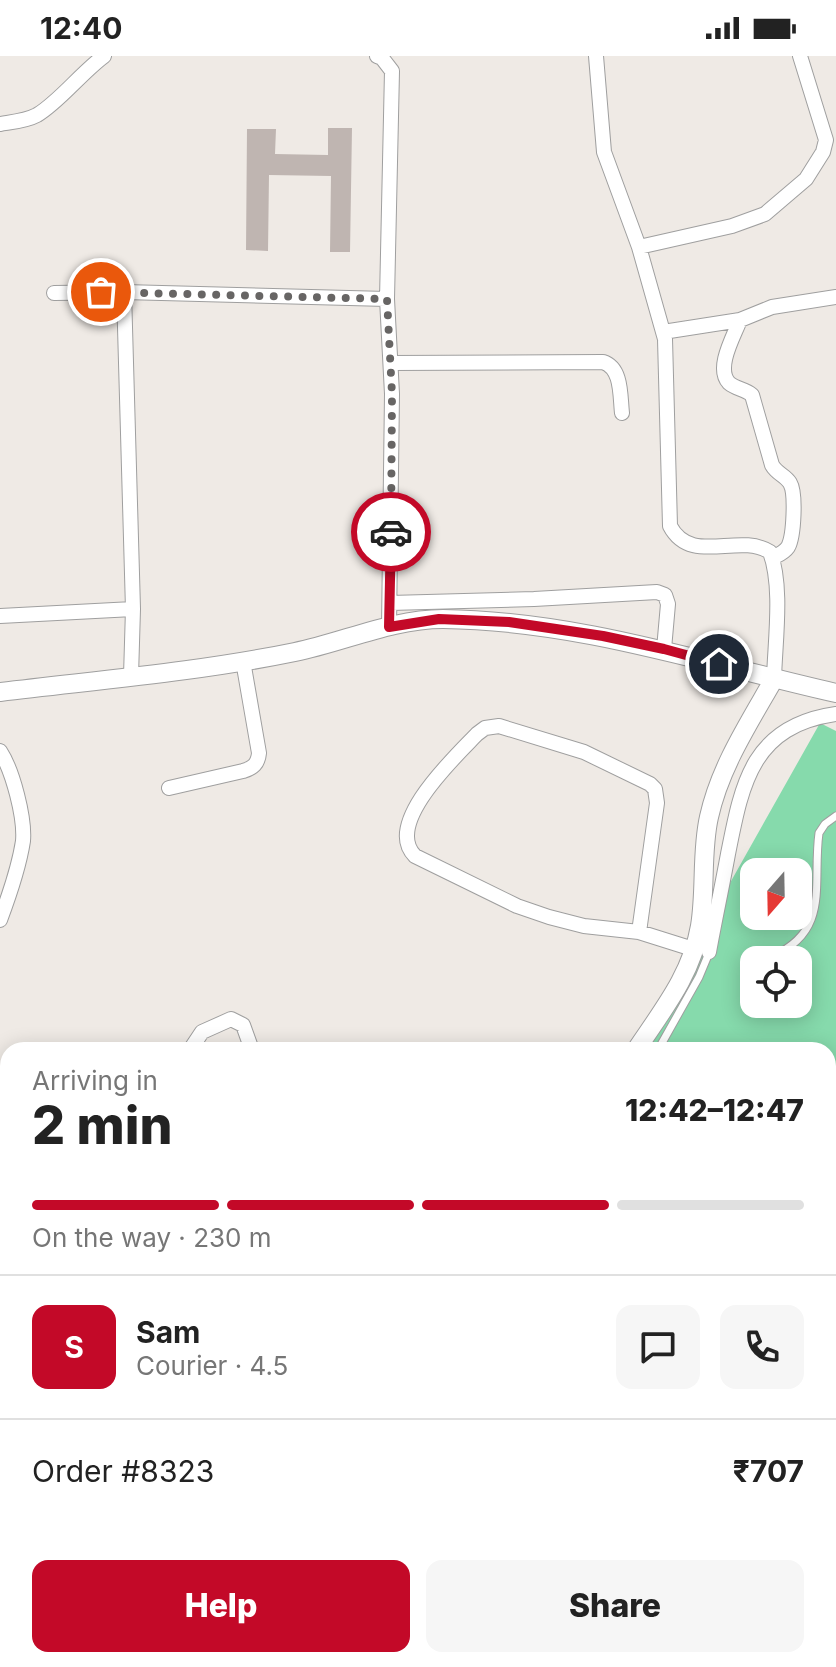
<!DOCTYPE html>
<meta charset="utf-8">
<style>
body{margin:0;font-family:Inter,sans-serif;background:#f6f6f6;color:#222;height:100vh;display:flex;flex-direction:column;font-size:30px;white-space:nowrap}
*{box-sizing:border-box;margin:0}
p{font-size:26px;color:#767676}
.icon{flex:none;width:44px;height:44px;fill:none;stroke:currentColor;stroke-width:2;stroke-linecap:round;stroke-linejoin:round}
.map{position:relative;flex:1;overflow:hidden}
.sheet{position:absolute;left:0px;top:986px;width:836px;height:626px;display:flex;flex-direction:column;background:#fff;border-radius:24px 24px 0 0;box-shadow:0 4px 20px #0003}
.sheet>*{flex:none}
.needle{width:52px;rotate:200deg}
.fabs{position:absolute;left:740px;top:802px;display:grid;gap:16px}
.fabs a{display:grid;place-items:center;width:72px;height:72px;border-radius:16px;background:#fff;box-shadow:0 4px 20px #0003;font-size:40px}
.pin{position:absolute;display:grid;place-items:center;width:68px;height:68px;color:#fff;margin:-34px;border:4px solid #fff;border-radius:50%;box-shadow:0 2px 8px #0007}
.courier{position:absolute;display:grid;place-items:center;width:80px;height:80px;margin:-40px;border:6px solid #c30928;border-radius:50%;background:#fff;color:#222;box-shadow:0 2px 10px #0007}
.summary em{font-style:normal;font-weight:800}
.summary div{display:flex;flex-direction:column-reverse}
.summary{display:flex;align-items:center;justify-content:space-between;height:136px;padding:0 32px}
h1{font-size:52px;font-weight:800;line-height:60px}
.bar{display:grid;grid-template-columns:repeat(4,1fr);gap:12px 8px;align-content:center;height:96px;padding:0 32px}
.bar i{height:10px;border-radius:6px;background:#e0e0e0}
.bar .on{background:#c30928}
.bar p{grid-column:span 4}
.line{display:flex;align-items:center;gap:20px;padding:0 32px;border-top:2px solid #e0e0e0}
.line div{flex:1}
.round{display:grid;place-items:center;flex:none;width:84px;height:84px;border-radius:16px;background:#f6f6f6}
.cta{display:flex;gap:16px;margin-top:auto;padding:16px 32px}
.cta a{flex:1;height:92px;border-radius:16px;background:#c30928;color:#fff;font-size:32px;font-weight:800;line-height:92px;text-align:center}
.cta a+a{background:#f6f6f6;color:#222}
.status{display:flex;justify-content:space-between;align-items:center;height:56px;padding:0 40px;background:#fff;direction:ltr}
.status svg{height:22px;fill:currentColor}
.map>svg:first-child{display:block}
.pitch{fill:#86daac;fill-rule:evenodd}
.building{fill:#bfb5b1}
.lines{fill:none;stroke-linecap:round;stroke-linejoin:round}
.service-casing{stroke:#9f9f9f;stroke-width:9}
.minor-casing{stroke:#9f9f9f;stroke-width:16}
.tertiary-casing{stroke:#9f9f9f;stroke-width:20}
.service{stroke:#fff;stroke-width:7}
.minor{stroke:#fff;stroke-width:14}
.tertiary{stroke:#fff;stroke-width:18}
.done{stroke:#676564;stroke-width:8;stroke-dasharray:0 14.4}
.route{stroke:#c30928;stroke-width:10}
</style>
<div class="status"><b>12:40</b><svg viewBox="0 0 49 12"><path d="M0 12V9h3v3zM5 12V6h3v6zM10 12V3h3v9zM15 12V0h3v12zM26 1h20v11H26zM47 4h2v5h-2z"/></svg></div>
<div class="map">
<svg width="836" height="1611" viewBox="0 0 836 1611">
<rect width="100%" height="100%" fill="#efeae5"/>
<path class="pitch" d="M820,667L836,675V1611H584L579,1604H828V994H636ZM754,816H798V860H754ZM754,904H798V948H754Z"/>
<path class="building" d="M328,72H352L350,196H330L331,120L269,119L268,195L246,194L247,73H276L275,98L328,99Z"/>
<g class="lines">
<defs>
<path id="service" d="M773,900C831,874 812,828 819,777L825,768L836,760
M658,994L699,921L709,897
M828,1206L836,1210
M585,1604L590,1611"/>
<path id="minor" d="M377,0L382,2L392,15L387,243L392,338L389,571
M596,0L604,96L639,191L665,283L670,470C691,510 738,476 770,496C783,531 775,585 774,623
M0,68C12,66 26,65 37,59C59,46 81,17 104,0
M639,191L732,170L765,158L806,123L823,96L826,84L800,0
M124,236L133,553L131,620
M54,237L124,236L387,243
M740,264L772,251L836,241
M663,276L740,264C734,280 715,312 729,327C736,333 745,333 752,339L772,409C777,418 785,419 790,427C796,437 794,480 788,491C784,497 778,499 772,502
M391,307L603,306C622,312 620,339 622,357
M390,547L534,543L657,536L665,539L668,548L664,593
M0,560L133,553
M0,695C13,715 25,762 23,785C19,811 9,840 0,864
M169,732L243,715C253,712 258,708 259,697L243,605
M639,876L657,747L655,733L650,728L584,696L499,670L485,672L477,678C455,701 383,768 415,800L517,850L549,861L584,870L639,876L693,893
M709,896C715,863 722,831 728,798C742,727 752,670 836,658
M190,994L202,976L231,963L243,969L252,994
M0,1153L8,1154
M0,1379L8,1382
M0,1551L8,1548
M0,1596L8,1600
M15,1604L27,1611
M184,1604L188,1611
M423,1611L426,1604"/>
<path id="tertiary" d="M0,636C98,624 198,616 295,596C344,586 392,563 443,563C581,565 703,607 836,637
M636,994C662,955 692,918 700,870C706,834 701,796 709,761C720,711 749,667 774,623
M549,1604L553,1611"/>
</defs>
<use href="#service" class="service-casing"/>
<use href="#minor" class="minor-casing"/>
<use href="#tertiary" class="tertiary-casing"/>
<use href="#service" class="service"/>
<use href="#minor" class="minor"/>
<use href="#tertiary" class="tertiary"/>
</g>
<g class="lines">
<path class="done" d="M101,236L387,243L392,338L391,476"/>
<path class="route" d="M391,476L389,571L439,563L509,566L603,580L664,593L719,608"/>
</g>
</svg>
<div class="fabs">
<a><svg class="needle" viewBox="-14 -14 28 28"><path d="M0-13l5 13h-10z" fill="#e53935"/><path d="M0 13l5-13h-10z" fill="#767676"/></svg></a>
<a><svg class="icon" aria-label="locate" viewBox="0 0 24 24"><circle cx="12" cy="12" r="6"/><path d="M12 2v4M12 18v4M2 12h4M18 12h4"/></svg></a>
</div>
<div class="pin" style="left:101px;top:236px;background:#ea580c"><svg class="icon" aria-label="bag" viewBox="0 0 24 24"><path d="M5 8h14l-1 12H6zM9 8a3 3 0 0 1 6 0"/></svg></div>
<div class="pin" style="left:719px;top:608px;background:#1f2937"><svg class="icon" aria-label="home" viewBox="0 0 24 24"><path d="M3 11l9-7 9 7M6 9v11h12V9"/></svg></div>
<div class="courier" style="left:391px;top:476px"><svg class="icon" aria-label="car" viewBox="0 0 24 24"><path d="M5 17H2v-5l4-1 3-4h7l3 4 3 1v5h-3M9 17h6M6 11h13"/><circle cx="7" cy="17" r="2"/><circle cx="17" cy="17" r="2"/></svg></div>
<section class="sheet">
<div class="summary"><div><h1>2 min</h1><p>Arriving in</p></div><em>12:42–12:47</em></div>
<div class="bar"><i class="on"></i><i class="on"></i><i class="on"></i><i></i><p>On the way · 230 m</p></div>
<div class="line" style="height:144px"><b class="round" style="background:#c30928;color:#fff">S</b><div><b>Sam</b><p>Courier · 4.5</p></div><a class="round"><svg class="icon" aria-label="chat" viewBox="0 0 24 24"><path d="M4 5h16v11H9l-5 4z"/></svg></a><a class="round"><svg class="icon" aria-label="phone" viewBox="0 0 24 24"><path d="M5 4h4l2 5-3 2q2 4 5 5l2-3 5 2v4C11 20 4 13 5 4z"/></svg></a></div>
<div class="line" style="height:104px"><div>Order #8323</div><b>₹707</b></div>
<div class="cta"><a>Help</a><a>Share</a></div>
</section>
</div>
